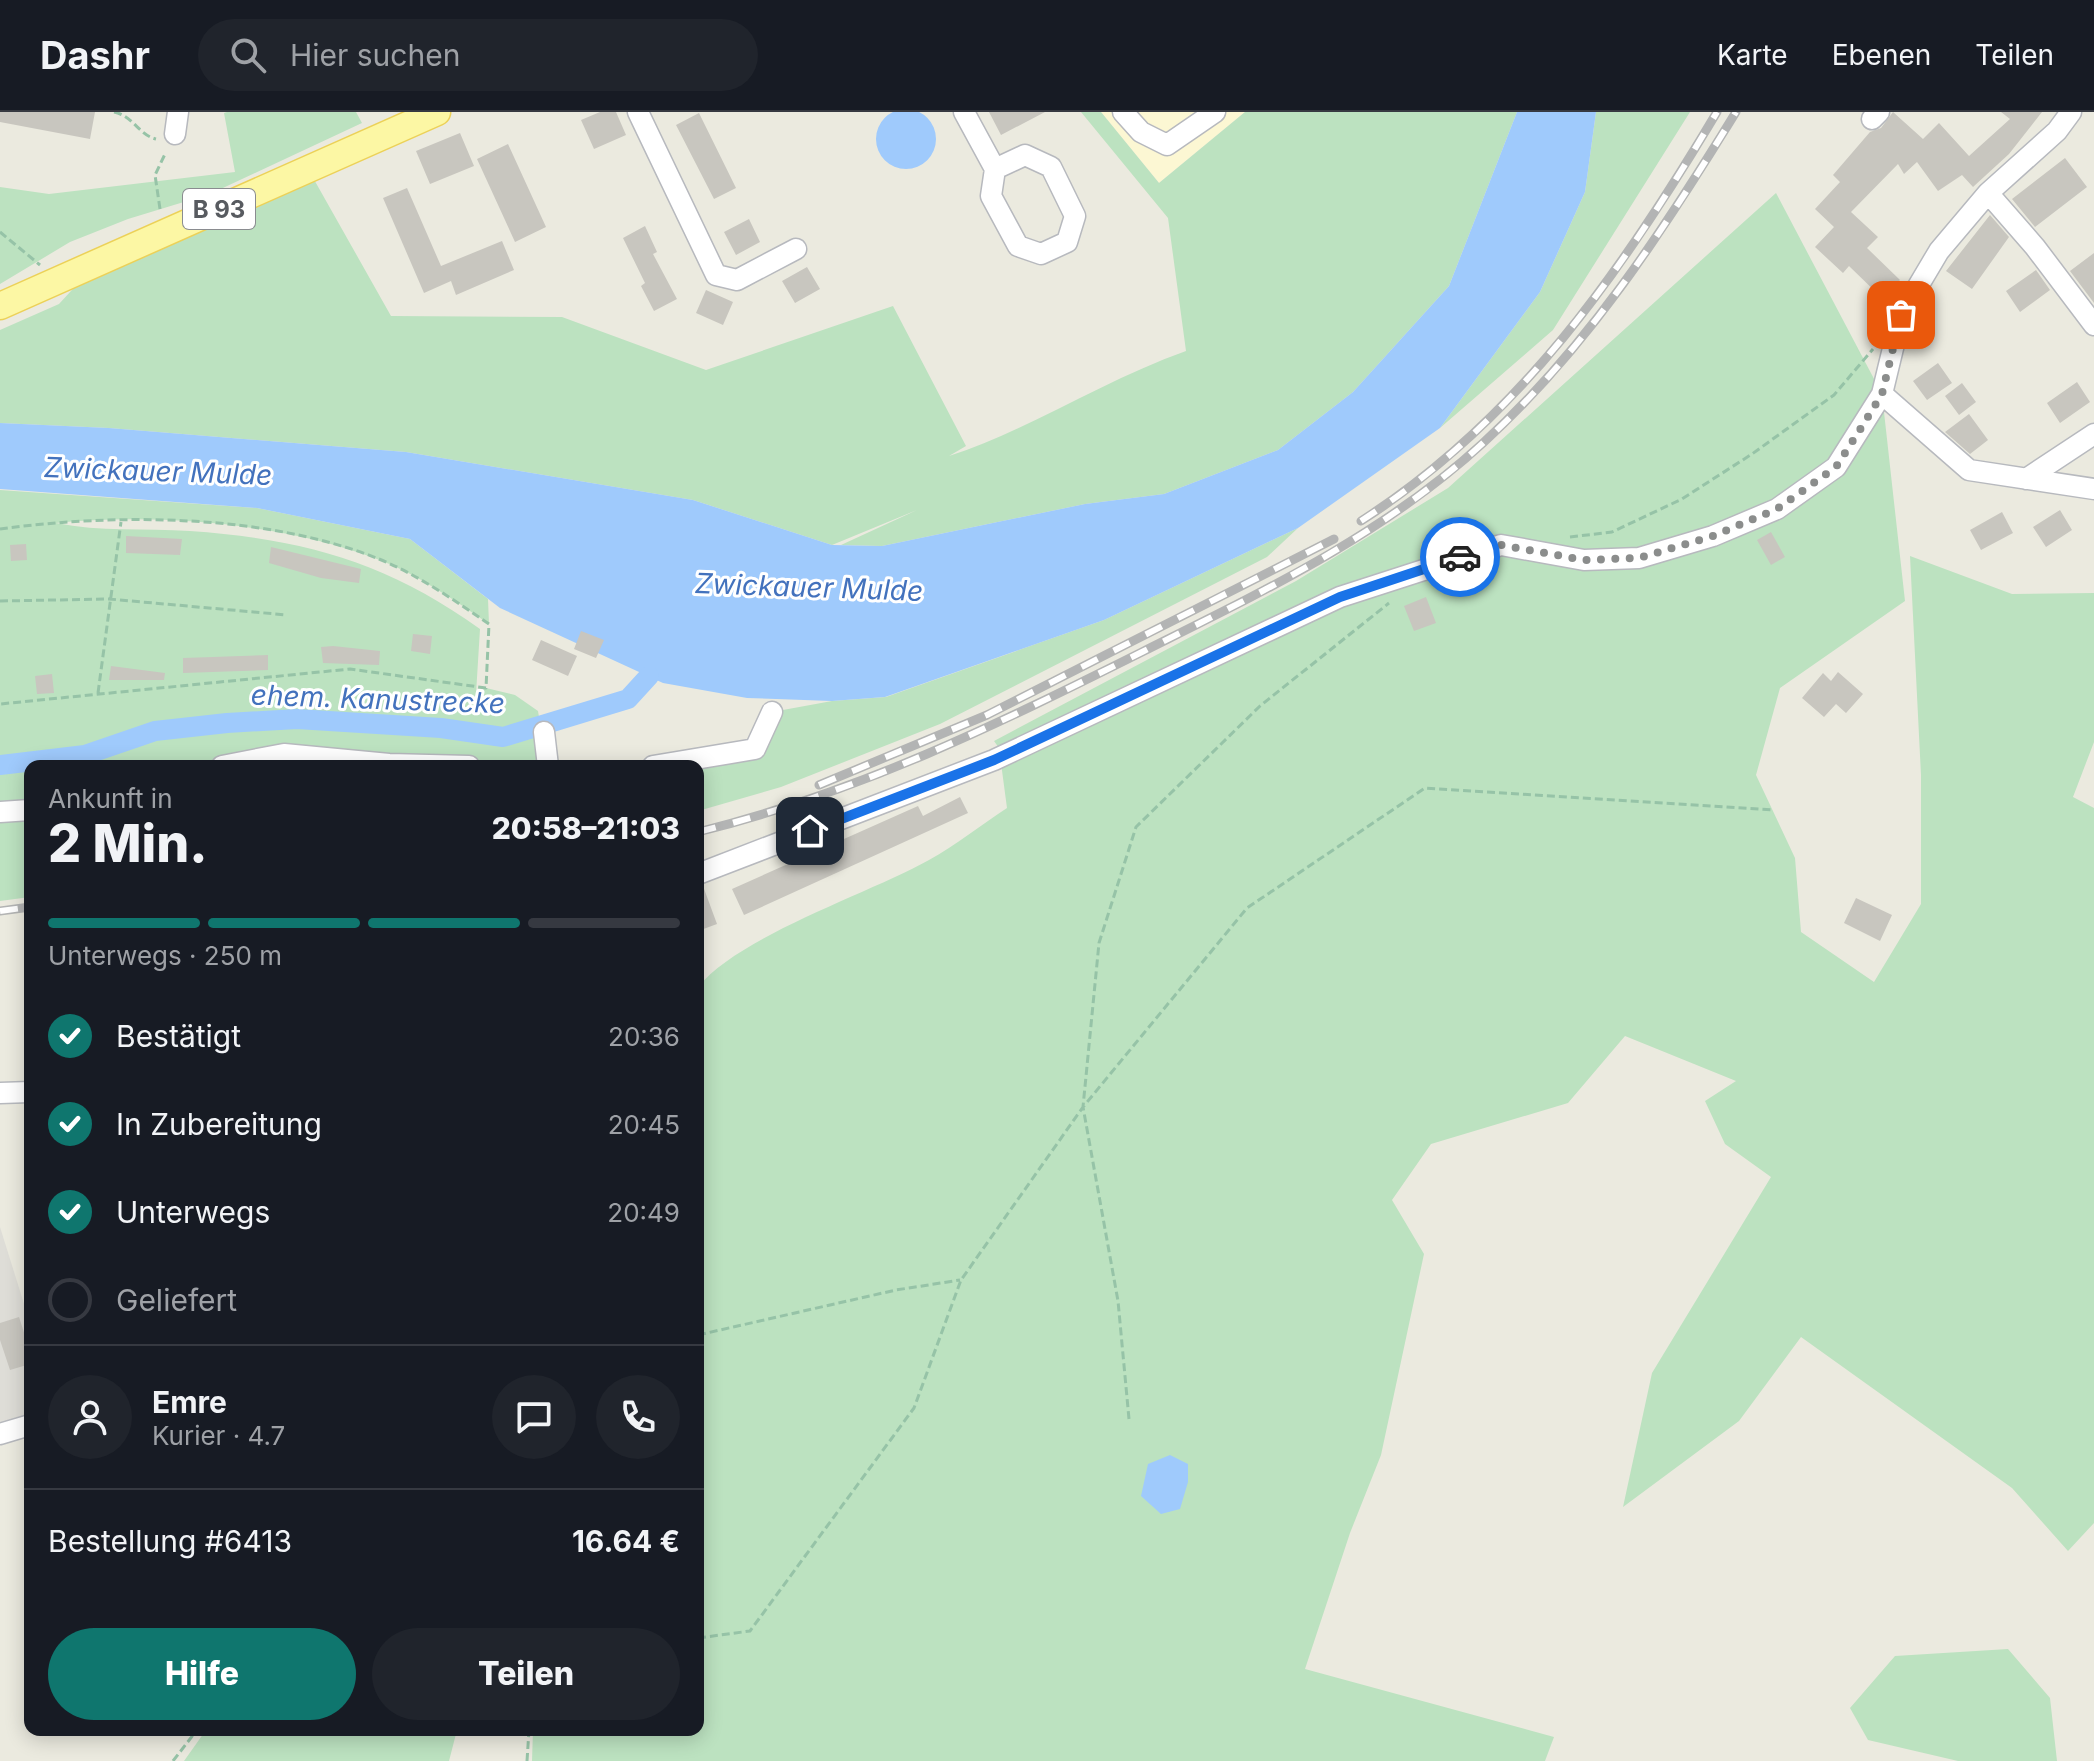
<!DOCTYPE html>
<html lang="de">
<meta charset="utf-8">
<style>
body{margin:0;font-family:Inter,sans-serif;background:#20242c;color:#f1f3f6;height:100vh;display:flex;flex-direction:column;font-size:30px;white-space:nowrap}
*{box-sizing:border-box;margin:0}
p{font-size:26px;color:#9ea1a6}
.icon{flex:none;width:44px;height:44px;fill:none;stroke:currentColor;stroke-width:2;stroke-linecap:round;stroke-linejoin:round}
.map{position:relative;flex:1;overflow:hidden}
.drawer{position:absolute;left:24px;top:648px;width:680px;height:976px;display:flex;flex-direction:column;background:#171b24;border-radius:16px;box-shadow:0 4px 20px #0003}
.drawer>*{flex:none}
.pin{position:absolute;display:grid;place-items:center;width:68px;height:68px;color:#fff;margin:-34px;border-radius:16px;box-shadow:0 4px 12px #0006}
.courier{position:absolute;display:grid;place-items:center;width:80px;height:80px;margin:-40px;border:6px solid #1a73e8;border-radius:50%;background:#fff;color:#222;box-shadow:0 2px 10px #0007}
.overview em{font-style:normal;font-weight:800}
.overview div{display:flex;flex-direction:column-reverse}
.overview{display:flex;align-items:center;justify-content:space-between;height:136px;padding:0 24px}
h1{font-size:52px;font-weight:800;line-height:60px}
.bar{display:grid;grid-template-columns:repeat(4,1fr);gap:12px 8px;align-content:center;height:96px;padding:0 24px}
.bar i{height:10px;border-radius:6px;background:#363941}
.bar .selected{background:#0f766e}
.bar p{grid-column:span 4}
.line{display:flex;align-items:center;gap:20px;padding:0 24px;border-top:2px solid #363941}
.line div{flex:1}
.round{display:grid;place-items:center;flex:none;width:84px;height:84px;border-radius:42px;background:#20242c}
ol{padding:0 24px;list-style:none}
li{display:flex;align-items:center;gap:24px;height:88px}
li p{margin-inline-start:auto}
li .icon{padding:8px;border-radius:50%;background:#0f766e;color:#fff;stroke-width:4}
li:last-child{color:#9ea1a6}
li i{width:44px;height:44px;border:4px solid #363941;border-radius:50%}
.primary-button{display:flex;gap:16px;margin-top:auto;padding:16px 24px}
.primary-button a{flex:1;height:92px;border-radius:48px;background:#0f766e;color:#fff;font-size:32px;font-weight:800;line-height:92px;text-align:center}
.primary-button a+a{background:#20242c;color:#f1f3f6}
header{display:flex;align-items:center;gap:48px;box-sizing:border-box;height:112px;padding:0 40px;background:#171b24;border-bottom:2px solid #363941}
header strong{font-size:38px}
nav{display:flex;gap:44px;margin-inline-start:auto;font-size:28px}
.search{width:560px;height:72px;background:#20242c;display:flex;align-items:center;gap:20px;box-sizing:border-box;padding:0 28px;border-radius:44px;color:#9ea1a6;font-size:30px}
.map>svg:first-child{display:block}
.commercial{fill:#fcf7d3}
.industrial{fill:#deddd7}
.green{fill:#bce2c0}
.water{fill:#9fcafc}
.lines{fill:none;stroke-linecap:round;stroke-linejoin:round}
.canal{stroke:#9fcafc;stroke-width:20}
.building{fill:#c8c6bf}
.minor-casing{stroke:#b7b9be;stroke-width:23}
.major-casing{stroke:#ecd158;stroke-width:29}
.path{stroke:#96c3a7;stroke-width:3;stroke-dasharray:8 4;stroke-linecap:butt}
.minor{stroke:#fff;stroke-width:20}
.major{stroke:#fcf7a4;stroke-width:26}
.rail-casing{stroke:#b3b4b4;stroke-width:9}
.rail{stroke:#fff;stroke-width:6;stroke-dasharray:18;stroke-linecap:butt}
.done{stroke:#8b8d8c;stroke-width:8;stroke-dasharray:0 14.4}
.route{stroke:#1a73e8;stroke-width:10}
.labels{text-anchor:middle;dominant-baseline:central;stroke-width:6;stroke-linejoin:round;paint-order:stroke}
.shield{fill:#fff;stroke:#8a8c90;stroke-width:2}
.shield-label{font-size:24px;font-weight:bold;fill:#585b60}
.water-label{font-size:28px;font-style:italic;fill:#4372bd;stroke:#fff}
</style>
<header>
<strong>Dashr</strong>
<div class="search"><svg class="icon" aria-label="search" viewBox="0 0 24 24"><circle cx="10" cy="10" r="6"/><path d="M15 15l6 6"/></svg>Hier suchen</div>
<nav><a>Karte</a><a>Ebenen</a><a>Teilen</a></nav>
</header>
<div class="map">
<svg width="2094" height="1649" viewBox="0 0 2094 1649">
<rect width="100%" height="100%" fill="#ebeadf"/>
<path class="commercial" d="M1101,0H1245L1159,71Z"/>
<path class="industrial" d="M0,1115L30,1211V1304L0,1316Z"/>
<path class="green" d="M227,0H356L362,11L210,82L128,107L70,130L0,172V75L49,82L235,60L224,1Z
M1081,0H1101L1159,71L1245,0H1517L1449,174L1353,280L1278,338L1164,382L1085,392L882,434L841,433L917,398L832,433L693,388L406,340L109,316L0,311V218L59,192L82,167L312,64L391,204L562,205L706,258L893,194L966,334L949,344C1031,317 1104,268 1186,239L1168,106Z
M1596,0H1690L1553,218L1440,316L1540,180L1585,80Z
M1776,81L1882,282L1905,489L1780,576L1756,663L1795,746L1801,820L1874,870L1921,792V663L1910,444L2012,482L2094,481V630L2073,685L2094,696V1411L2068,1439L2012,1376L1801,1225L1739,1309L1623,1395L1652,1261L1771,1065L1725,1032L1705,989L1736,969L1625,924L1568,991L1431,1032L1392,1088L1424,1142L1381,1343L1350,1421L1305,1557L1554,1625L1545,1649H532L533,1618H698V875C739,824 868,782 929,748C956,733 981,713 1007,696L999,636L994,629L1296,469L1448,376Z
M0,378L257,396L410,427L488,487L489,512C454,488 417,462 377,447C284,411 155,401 56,411C100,420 145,416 190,419C303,427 387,450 480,517L476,582L486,576L515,583L538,599L547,654H30V785L0,789Z
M1298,416L1267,445L940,612L781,675L698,699V654L754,637L772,600L832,589L886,585L1104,508Z
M2008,1537L2050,1586L2057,1649H1958L1868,1628L1850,1596L1895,1544Z
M206,1618H457L449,1649H184Z"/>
<path class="water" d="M876 27a30 30 0 1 1 60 0a30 30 0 1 1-60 0Z
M1517,0H1596L1585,80L1540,180L1440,316L1298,416L1104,508L885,585L832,589L747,586L663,571L500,496L410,427L257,396L0,377V311L109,316L406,340L693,388L832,433L882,434L1085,392L1164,382L1278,338L1353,280L1449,174Z
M1170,1343L1188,1352V1370L1180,1397L1161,1402L1141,1384L1148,1352Z"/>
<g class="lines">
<path class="canal" d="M0,653L85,643L155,619L227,611L297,607L441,616L503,625L628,587L649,564"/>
</g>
<path class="building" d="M0,0H95L90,27L0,10Z
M600,0H616L626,23L594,37L581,8Z
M989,0H1045L1001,23Z
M1893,0L1923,27L1939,11L1969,44L2010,7L2001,0H2042L2009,42L1973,75L1962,63L1938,79L1917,50L1904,62L1898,52L1851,100L1878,125L1867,136L1900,168L1883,187L1849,154L1843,161L1815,135L1834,115L1815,97L1840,70L1833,63L1870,20L1881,16Z
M699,1L736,76L714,87L676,13Z
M460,21L474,54L430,72L416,39Z
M508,32L546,115L515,130L477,47Z
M2065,46L2087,75L2035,115L2012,87Z
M407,76L441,154L502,129L514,158L456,183L451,169L424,181L383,86Z
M1990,103L2009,125L1972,177L1946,159Z
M749,107L760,130L736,143L724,120Z
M645,114L657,140L653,142L677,187L654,199L641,174L645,171L623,126Z
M2094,141V191L2070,159Z
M807,155L820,177L795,191L782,169Z
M2036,158L2050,178L2020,200L2006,179Z
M706,178L733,190L723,213L696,201Z
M1938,251L1952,271L1927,288L1913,269Z
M2077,270L2090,290L2060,311L2047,291Z
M1962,271L1976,290L1959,303L1945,284Z
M1969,302L1988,328L1970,342L1945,320Z
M2060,398L2072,418L2046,435L2033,415Z
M2002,400L2013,421L1981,438L1970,418Z
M1771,420L1785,445L1771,453L1757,428Z
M126,424L182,427L180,443L126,441Z
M26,432L27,448L11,449L10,433Z
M271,435L361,457L359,471L321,466L269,451Z
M1474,455L1478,470L1441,478L1439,467Z
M1426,485L1436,511L1414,519L1404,494Z
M581,519L604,528L596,546L574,537Z
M413,522L432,524L430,542L411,539Z
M541,528L577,544L568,564L532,548Z
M333,534L380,539L379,553L323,551L321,535Z
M268,543V558L183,561V546Z
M111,554L165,561L164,568H109Z
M1838,560L1863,582L1846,601L1836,592L1824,605L1802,586L1823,561L1831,569Z
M52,562L54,581L37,582L35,564Z
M960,685L968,701L744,803L732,777L918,694L923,704Z
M703,774L717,812L698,819V775Z
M1856,786L1892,803L1880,829L1844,811Z
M19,1205L30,1239V1252L10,1258L0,1228V1211Z"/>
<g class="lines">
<defs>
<path id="minor" d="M638,0L716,163L737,168L796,137
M964,0L995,57L991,84L1018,134L1041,142L1067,130L1075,104L1051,55L1025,43L995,57
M1123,0L1141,20L1167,33L1215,0
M1872,7L1879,0
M175,22L178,0
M1988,81L2035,135L2094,213
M1882,282L1969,358L2094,377
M2026,367L2094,322
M544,620L548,654
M222,654L284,642L389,652L469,654
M653,654L755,637L772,600
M0,700L30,698
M698,762L994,648L1340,485L1501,433L1584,448L1639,446L1713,424L1777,397L1836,355L1882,282L1901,203L1939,139L1988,81L2057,19L2071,0
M0,981L30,980
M0,1322L30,1313"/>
<path id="major" d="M0,194L437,0"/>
</defs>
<use href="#minor" class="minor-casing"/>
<use href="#major" class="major-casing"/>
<path class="path" d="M114,0C133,4 139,23 156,27
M160,97L155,63L166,40
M0,120L40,153
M0,417C118,401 267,402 379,447C418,463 454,488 489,512L486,576L350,557L0,592
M1570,425L1612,420L1682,387L1752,342L1834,283L1873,237
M0,489L109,487L287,503
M98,581L121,410
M698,1223L896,1178L960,1168
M1129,1307L1118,1189L1083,995L1099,831L1136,715L1260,594L1389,491
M698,1526L750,1519L914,1296L961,1168L1083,995L1247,796L1425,676L1773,698
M173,1649L197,1618
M527,1649L529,1618"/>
<use href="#minor" class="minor"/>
<use href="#major" class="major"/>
<defs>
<path id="rail" d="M1361,409C1519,308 1623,158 1717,0
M819,673L987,603L1334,427
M698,720C862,679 994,614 1144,539C1264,479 1384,422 1483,331C1587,236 1663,119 1736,0
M0,799L30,795"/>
</defs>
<use href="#rail" class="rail-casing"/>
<use href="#rail" class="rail"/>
</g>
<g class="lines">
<path class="done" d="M1460,445L1501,433L1584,448L1639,446L1713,424L1777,397L1836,355L1861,316L1882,282L1901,203"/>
<path class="route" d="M810,719L994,648L1340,485L1460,445"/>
</g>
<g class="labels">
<rect class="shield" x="183" y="77" width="72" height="40" rx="6"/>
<g class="shield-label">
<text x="219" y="97">B 93</text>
</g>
<g class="water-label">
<text transform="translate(158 359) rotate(2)">Zwickauer Mulde</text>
<text transform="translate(809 475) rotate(2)">Zwickauer Mulde</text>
<text transform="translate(378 587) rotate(2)">ehem. Kanustrecke</text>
</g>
</g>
</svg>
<div class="pin" style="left:1901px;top:203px;background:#ea580c"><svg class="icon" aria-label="bag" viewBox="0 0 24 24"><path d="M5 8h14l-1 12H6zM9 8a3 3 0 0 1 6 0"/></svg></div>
<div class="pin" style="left:810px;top:719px;background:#1f2937"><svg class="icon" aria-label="home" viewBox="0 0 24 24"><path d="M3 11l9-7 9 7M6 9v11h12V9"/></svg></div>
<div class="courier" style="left:1460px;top:445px"><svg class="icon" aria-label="car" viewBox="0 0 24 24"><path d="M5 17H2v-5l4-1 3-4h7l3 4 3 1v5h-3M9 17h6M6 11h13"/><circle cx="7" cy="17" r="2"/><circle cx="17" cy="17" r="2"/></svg></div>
<section class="drawer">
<div class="overview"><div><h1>2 Min.</h1><p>Ankunft in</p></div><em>20:58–21:03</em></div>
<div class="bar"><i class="selected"></i><i class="selected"></i><i class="selected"></i><i></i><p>Unterwegs · 250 m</p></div>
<ol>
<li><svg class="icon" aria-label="check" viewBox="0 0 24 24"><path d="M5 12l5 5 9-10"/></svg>Bestätigt<p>20:36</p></li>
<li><svg class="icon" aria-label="check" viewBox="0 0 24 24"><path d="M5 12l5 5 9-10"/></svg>In Zubereitung<p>20:45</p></li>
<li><svg class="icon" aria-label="check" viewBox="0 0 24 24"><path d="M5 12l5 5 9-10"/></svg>Unterwegs<p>20:49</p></li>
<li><i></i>Geliefert</li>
</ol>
<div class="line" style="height:144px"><a class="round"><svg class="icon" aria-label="person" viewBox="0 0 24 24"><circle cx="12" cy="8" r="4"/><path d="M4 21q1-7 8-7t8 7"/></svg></a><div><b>Emre</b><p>Kurier · 4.7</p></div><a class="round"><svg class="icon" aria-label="chat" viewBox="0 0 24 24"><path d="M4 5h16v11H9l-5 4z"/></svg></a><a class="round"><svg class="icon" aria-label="phone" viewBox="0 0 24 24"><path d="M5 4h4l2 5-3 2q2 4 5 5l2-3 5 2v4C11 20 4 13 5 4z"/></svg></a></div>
<div class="line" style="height:104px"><div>Bestellung #6413</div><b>16.64 €</b></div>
<div class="primary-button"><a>Hilfe</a><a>Teilen</a></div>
</section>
</div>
